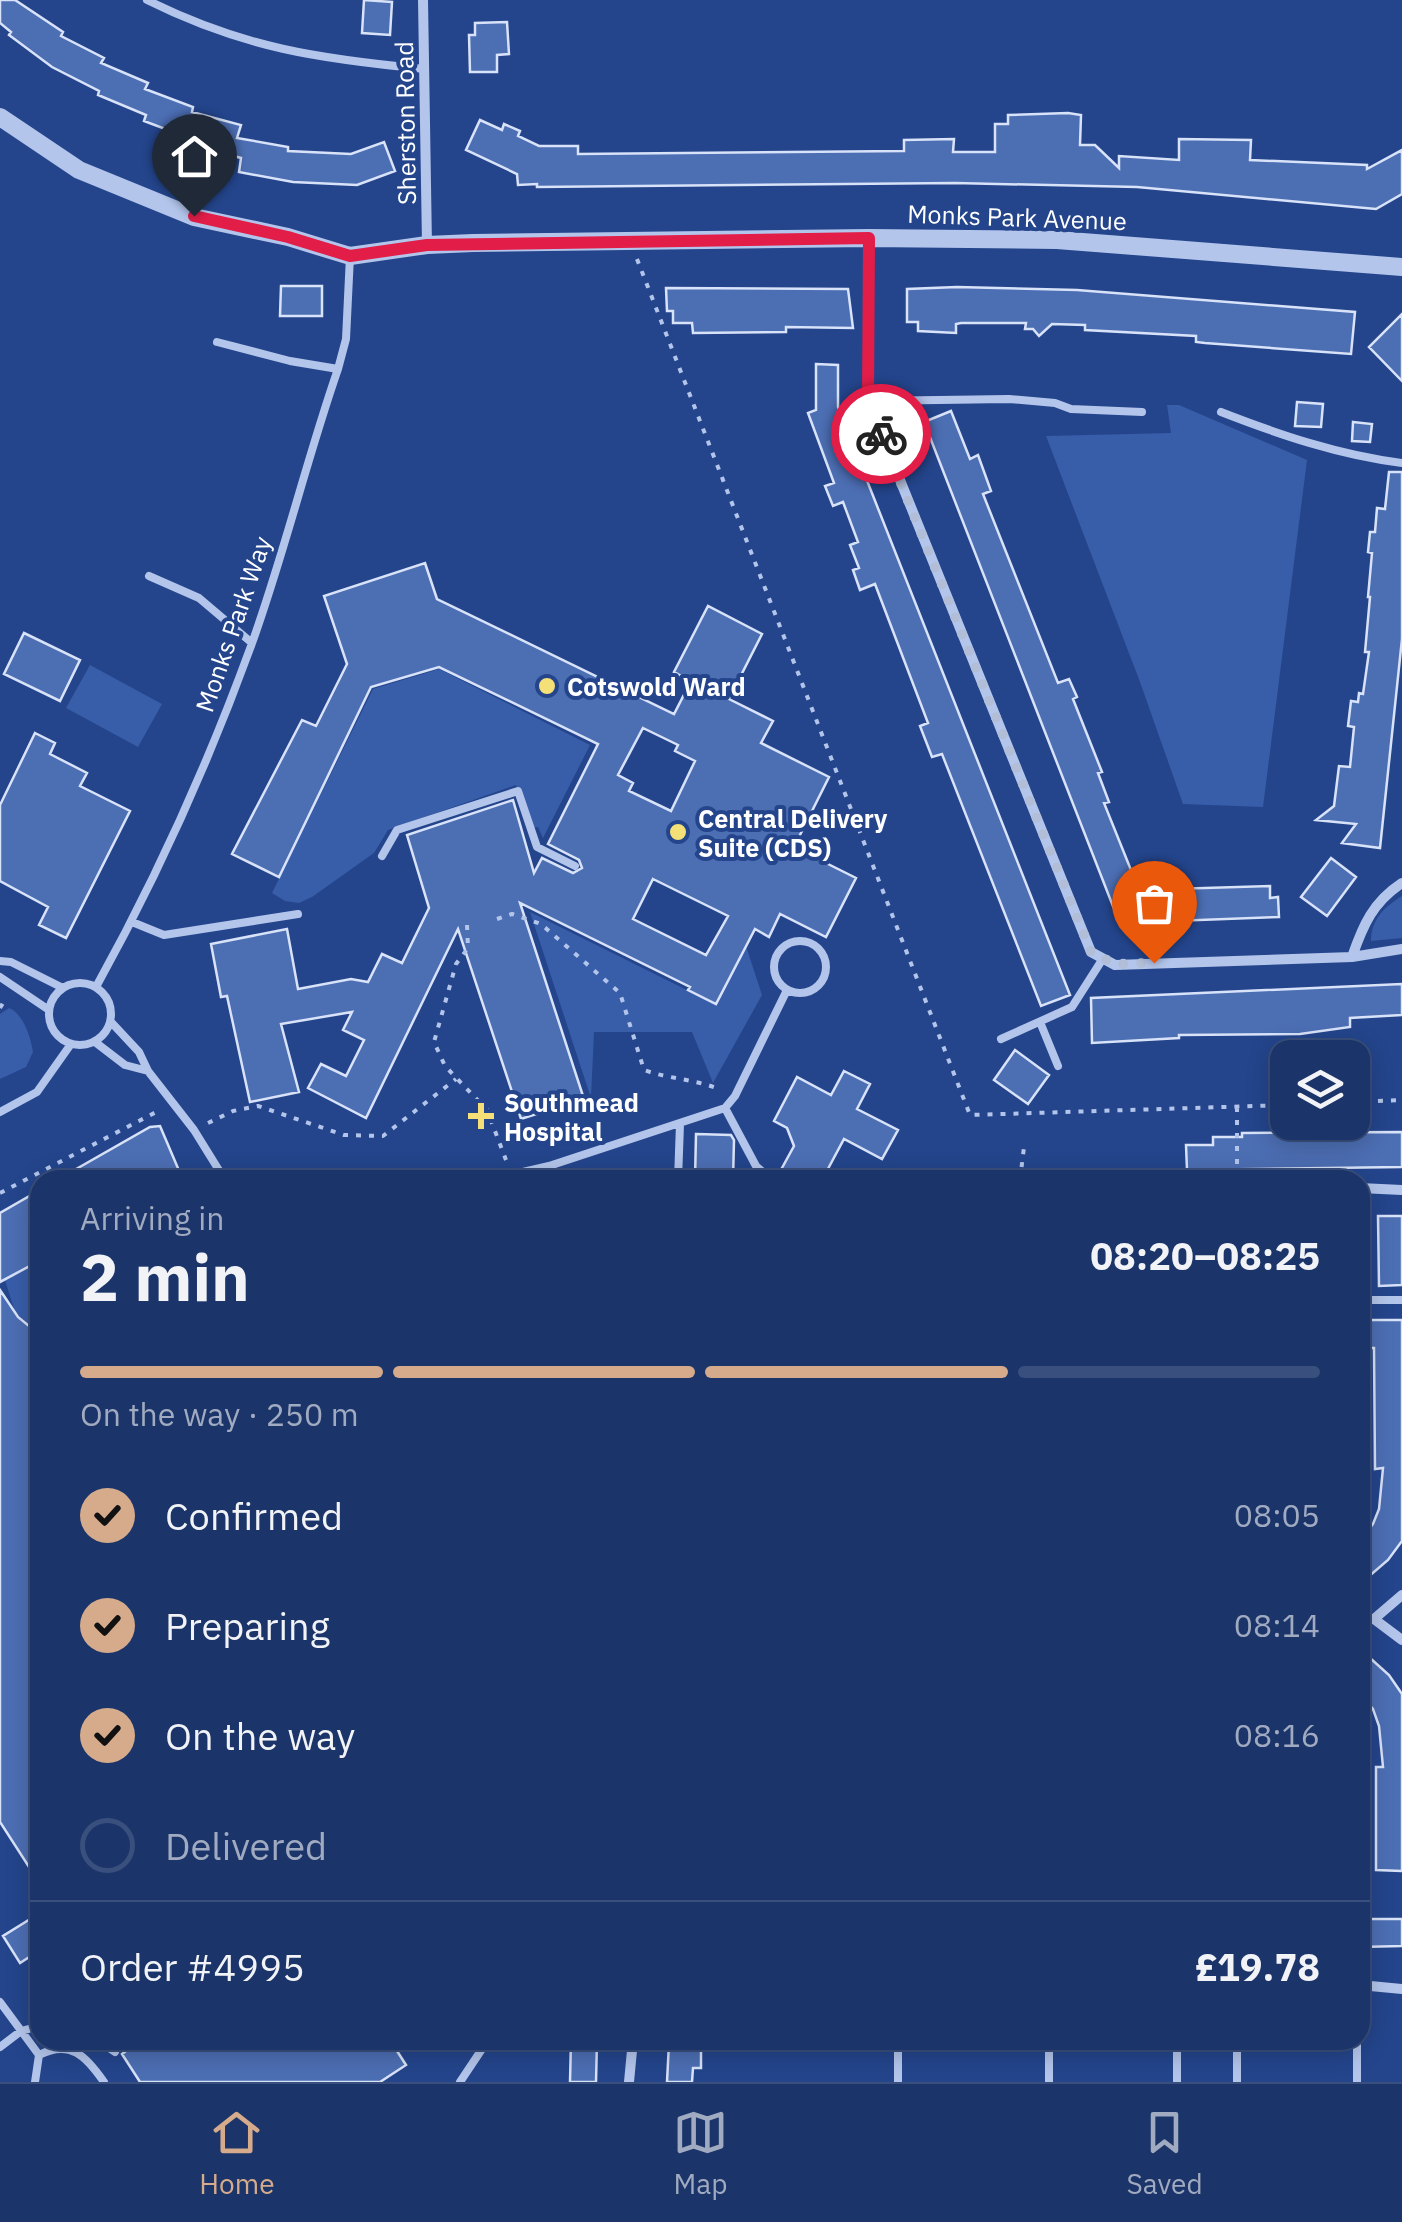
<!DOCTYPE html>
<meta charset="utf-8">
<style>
body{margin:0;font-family:"IBM Plex Sans",sans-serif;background:#283f71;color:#f1f3f6;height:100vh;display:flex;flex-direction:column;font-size:38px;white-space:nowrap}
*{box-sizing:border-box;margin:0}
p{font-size:32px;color:#a0aac0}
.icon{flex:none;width:55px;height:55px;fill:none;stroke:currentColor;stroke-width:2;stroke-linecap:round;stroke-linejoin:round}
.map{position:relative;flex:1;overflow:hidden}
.drawer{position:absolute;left:30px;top:1170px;width:1340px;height:880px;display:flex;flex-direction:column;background:#1b3469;border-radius:30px;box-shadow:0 5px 25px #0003,0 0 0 2px #394f7d}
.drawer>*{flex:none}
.buttons{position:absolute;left:1270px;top:1040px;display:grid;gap:20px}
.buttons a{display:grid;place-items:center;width:100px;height:100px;border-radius:20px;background:#1b3469;box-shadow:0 5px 25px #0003,0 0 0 2px #394f7d;font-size:50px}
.pin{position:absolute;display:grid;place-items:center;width:85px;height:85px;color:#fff;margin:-102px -42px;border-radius:50% 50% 50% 0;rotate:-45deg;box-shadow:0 0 10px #0007}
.pin .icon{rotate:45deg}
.courier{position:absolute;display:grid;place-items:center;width:100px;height:100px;margin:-50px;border:8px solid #e11d48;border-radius:50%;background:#fff;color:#222;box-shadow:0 2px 12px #0007}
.headline em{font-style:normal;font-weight:700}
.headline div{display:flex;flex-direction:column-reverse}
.headline{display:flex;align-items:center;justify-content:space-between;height:170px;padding:0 50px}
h1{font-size:65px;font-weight:700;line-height:75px}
.bar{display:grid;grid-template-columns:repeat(4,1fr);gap:15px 10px;align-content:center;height:120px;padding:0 50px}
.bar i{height:12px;border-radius:8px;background:#394f7d}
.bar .current{background:#d6ab8b}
.bar p{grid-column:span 4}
.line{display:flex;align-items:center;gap:25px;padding:0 50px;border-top:2px solid #394f7d}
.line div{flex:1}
ol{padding:0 50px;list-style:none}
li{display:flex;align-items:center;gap:30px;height:110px}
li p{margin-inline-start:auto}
li .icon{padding:10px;border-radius:50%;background:#d6ab8b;color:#111;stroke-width:4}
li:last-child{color:#a0aac0}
li i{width:55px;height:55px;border:5px solid #394f7d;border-radius:50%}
.dock{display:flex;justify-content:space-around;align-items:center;height:140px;border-top:2px solid #394f7d;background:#1b3469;font-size:28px;color:#a0aac0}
.dock a{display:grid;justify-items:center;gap:5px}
.dock .current{color:#d6ab8b}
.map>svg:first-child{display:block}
.green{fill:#385da9}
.building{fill:#4c6eb3;stroke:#d8e2f8;stroke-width:2.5;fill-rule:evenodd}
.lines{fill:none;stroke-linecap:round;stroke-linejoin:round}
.path{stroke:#b3c5eb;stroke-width:4;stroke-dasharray:5 8;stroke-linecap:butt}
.service{stroke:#b3c5eb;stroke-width:8}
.minor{stroke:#b3c5eb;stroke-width:10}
.tertiary{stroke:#b3c5eb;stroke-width:18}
.done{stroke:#b2bed7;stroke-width:10;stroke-dasharray:0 18}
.route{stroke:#e11d48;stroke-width:12}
.poi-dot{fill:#f5e077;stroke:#24458c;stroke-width:4}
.labels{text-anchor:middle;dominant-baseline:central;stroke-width:8;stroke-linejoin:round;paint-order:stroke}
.street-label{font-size:25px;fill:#fff;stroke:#24458c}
.poi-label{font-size:25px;font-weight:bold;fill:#fff;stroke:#24458c;text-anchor:start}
</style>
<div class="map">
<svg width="1402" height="2082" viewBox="0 0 1402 2082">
<rect width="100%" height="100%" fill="#24458c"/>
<path class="green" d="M1167,405H1179L1307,460L1263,807L1183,804L1140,682L1046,436L1171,433Z
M90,665L162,704L138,747L66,708Z
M439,669L590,745L543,838L538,827L531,828L516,785L388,830L374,853L312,897L299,903L285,901L272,893L373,689Z
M1402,896V938L1371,941C1371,920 1384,907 1402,896Z
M530,912L715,1004L746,946L762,995L713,1083L692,1032H594L591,1098Z
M9,1008C23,1013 31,1038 33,1052L26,1067L0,1079V1014Z
M40,1252V1335L15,1312L5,1280L38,1261Z"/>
<path class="building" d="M0,0H15L63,32L61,36L104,58L101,63L148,83L145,89L193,107L192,112L241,125L237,138L288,147V151L351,154L384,142L395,171L357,185L293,182L239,172L241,158L191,144L192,139L144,121L146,115L98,95L99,91L52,67L9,35L11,32L0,23Z
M364,0L392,2L390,35L362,33Z
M507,22L509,54L497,55V72H470L469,35H475V23Z
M1068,113L1081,115L1080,145H1095L1119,168V156L1179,160V139L1251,140L1250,160L1367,165V169L1402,150V194L1376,209L1137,187L955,183L537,187V184L518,185L517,174L466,150L480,120L502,130L504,124L520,131L518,136L539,146H578V154L904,151V140L954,139L953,152H995V124H1008V115Z
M281,286H322V316H280Z
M957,287L1077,290L1355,312L1351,354L1205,343L1196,342V336L1085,330V325L1052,324L1039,336L1033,329H1025L1026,323H961L956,324V333L918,331V322H907V289Z
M666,288L848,289L853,328L786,327V332L693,333L692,323H673V311H667Z
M1402,314V381L1369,347Z
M816,364L838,365V407L1070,995L1041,1006L942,754L932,757L920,726L928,723L875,584L860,590L853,570L859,568L850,545L858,542L843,502L833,506L825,486L834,483L808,413L816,410Z
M1297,402L1323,404L1321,427L1295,426Z
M951,411L970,459L978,455L991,491L983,494L1058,683L1069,679L1077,697L1073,699L1102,772L1098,773L1109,802L1104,803L1139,890L1270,886V898L1278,897L1279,917L1147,922V904L1116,914L924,422Z
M1353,422L1372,424L1370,442L1352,441Z
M1389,472H1402V639L1380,848L1342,843L1356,824L1316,820L1334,806L1339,766L1350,767L1354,727L1348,726L1351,701L1358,702L1359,693L1363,694L1369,652H1365L1370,597H1368L1372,553L1368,552L1370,532H1375L1377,508L1385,509Z
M425,563L437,599L674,714L691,681L674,672L708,606L762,634L729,699L773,721L761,743L829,777L794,847L856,878L826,937L780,914L769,937L755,929L716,1004L688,990L690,987L520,903L584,1099L521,1119L458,929L366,1118L308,1088L321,1064L346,1076L364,1040L343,1030L352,1012L281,1024L299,1092L250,1102L227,996L221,997L211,944L287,929L298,989L351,979L368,982L382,954L402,963L429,908L407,835L513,800L534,873L542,858L573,873L582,868L579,860L548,844L598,744L439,667L371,687L279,877L232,854L302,720L316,726L347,664L324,596ZM643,728L678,745L675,751L695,761L671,811L629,791L633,783L618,775ZM653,879L728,916L706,955L633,919Z
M24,633L80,660L60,701L4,674Z
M35,733L55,743L50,754L87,773L80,786L130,811L66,938L39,925L48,907L0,881V805Z
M1331,858L1356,877L1327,916L1301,897Z
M1402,984V1015L1350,1018V1027L1300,1034L1179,1035V1038L1092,1043L1091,998Z
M1015,1050L1049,1075L1028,1104L994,1080Z
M844,1071L870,1084L857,1109L898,1130L882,1159L844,1139L822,1180H804L782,1168L794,1146L787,1128L774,1121L797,1077L831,1095Z
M160,1126L183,1180H57L150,1127Z
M1402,1132V1167L1187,1170L1186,1145H1213V1137H1242V1133Z
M696,1134L731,1135L734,1140L733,1180H695Z
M40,1190L39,1261L0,1282V1213Z
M1378,1216H1402V1285L1379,1286Z
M0,1290L18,1317L40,1335V1884L0,1822Z
M1360,1320H1402V1541L1388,1560L1360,1584V1541L1373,1524L1379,1509L1383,1468L1375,1469L1374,1348H1360Z
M1360,1649L1389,1675L1402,1694V1871L1376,1870V1767H1383L1379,1726L1373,1709L1360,1693Z
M40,1913V1950L20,1963L3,1936Z
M1360,1919H1402V1946L1360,1947Z
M141,2040H390L406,2065L380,2082H140L122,2054Z
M571,2040H597L596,2082H570Z
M669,2043L693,2044V2048H701V2068H693L692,2082H667Z"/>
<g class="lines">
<path class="path" d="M637,259L970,1115L1288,1105
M497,919L512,914L541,924L620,993L644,1070C669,1079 694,1079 719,1089
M467,925L468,948L456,964L434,1042L445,1066L487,1110L506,1160
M0,1008L6,998
M1352,1102L1402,1100
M1237,1107V1175L1257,1176V1180
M208,1123L233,1111L258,1106L344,1135L383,1136L456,1079
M971,1180L974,1172
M1020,1180L1024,1147
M0,1193L160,1110"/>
<path class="service" d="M147,0C243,48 320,59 425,69
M217,342L290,361L338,369
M868,401L1009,399L1055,403L1071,409L1142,412
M1221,412C1280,435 1339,455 1402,463
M149,576L199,598L252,643
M382,856L397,830L518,791L537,847L575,866
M132,922L164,935L298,914
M774 967a26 26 0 1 1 52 0a26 26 0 1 1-52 0Z
M0,961L11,962L63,988
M0,977L49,1010
M49 1014a31 31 0 1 1 62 0a31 31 0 1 1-62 0Z
M96,987C157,877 208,764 251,646C284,555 306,461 338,369L346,339L350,256
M111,1022L139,1052L148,1071L194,1130L225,1180
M1040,1022L1058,1066
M1001,1039L1072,1007L1102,960
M95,1042L125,1065L148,1071
M725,1108L756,1166L772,1180
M0,1112L37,1092L71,1044
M487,1180L549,1166L725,1108L735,1096L787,990
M678,1180L680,1124
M1360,1300H1402
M0,2002L39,2055
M97,2040L115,2052
M898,2040V2082
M1049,2040V2082
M1177,2040V2082
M1237,2040V2082
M1357,2040V2082
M0,2047L21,2031L40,2026
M35,2082L39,2055C70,2039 86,2056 104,2082
M460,2082L488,2040"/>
<path class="minor" d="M423,0L427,245
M869,238L868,401L1091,952L1115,965L1352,957L1402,949
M1352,957C1363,925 1373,902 1402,883
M1360,1188L1402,1190
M1360,1619H1374L1402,1595
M1374,1619L1402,1640
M1360,1985L1402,1989
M629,2082L633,2040"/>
<path class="tertiary" d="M0,117L79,170L194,217L288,237L350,256L427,245L473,243L869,238L1057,240L1402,267"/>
</g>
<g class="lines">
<path class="done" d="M881,434L1091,952L1115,964L1154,963"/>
<path class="route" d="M194,216L288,237L350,256L427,245L869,238L868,401L881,434"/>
</g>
<g class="poi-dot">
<circle cx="547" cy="686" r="10"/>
<circle cx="678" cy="832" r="10"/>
<path d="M476 1101h10v10h10v10h-10v10h-10v-10h-10v-10h10z"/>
</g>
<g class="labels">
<g class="street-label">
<text transform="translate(405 123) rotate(-91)">Sherston Road</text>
<text transform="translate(1017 217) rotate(2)">Monks Park Avenue</text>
<text transform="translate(233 624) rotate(-71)">Monks Park Way</text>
</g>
<g class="poi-label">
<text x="567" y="686">Cotswold Ward</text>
<text x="698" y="818">Central Delivery<tspan x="698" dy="29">Suite (CDS)</tspan></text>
<text x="504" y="1102">Southmead<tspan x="504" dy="29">Hospital</tspan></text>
</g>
</g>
</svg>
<div class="buttons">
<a><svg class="icon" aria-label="layers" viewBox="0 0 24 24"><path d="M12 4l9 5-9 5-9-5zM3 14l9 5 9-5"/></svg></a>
</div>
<div class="pin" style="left:1154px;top:963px;background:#ea580c"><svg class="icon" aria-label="bag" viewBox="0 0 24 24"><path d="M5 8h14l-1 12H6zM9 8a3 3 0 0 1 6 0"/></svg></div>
<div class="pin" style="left:194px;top:216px;background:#1f2937"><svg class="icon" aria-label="home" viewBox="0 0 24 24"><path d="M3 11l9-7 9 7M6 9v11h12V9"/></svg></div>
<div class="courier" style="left:881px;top:434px"><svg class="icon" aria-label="bike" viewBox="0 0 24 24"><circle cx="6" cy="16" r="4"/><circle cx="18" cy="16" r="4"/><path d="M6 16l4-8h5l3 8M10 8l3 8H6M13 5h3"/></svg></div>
<section class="drawer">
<div class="headline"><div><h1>2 min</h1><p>Arriving in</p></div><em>08:20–08:25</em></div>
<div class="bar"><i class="current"></i><i class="current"></i><i class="current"></i><i></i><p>On the way · 250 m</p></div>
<ol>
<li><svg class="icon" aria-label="check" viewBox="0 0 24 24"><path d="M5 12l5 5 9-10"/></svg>Confirmed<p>08:05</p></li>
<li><svg class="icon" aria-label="check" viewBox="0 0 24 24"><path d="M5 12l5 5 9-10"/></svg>Preparing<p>08:14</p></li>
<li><svg class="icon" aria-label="check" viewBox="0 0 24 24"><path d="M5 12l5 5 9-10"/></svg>On the way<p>08:16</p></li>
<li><i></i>Delivered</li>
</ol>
<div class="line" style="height:130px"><div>Order #4995</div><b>£19.78</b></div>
</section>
</div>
<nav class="dock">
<a class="current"><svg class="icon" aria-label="home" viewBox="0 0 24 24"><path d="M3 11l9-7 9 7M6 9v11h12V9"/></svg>Home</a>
<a><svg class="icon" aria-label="map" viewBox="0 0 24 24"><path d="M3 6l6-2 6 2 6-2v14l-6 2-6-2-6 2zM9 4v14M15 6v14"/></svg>Map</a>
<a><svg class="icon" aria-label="saved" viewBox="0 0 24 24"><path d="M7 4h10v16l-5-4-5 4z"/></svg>Saved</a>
</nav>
